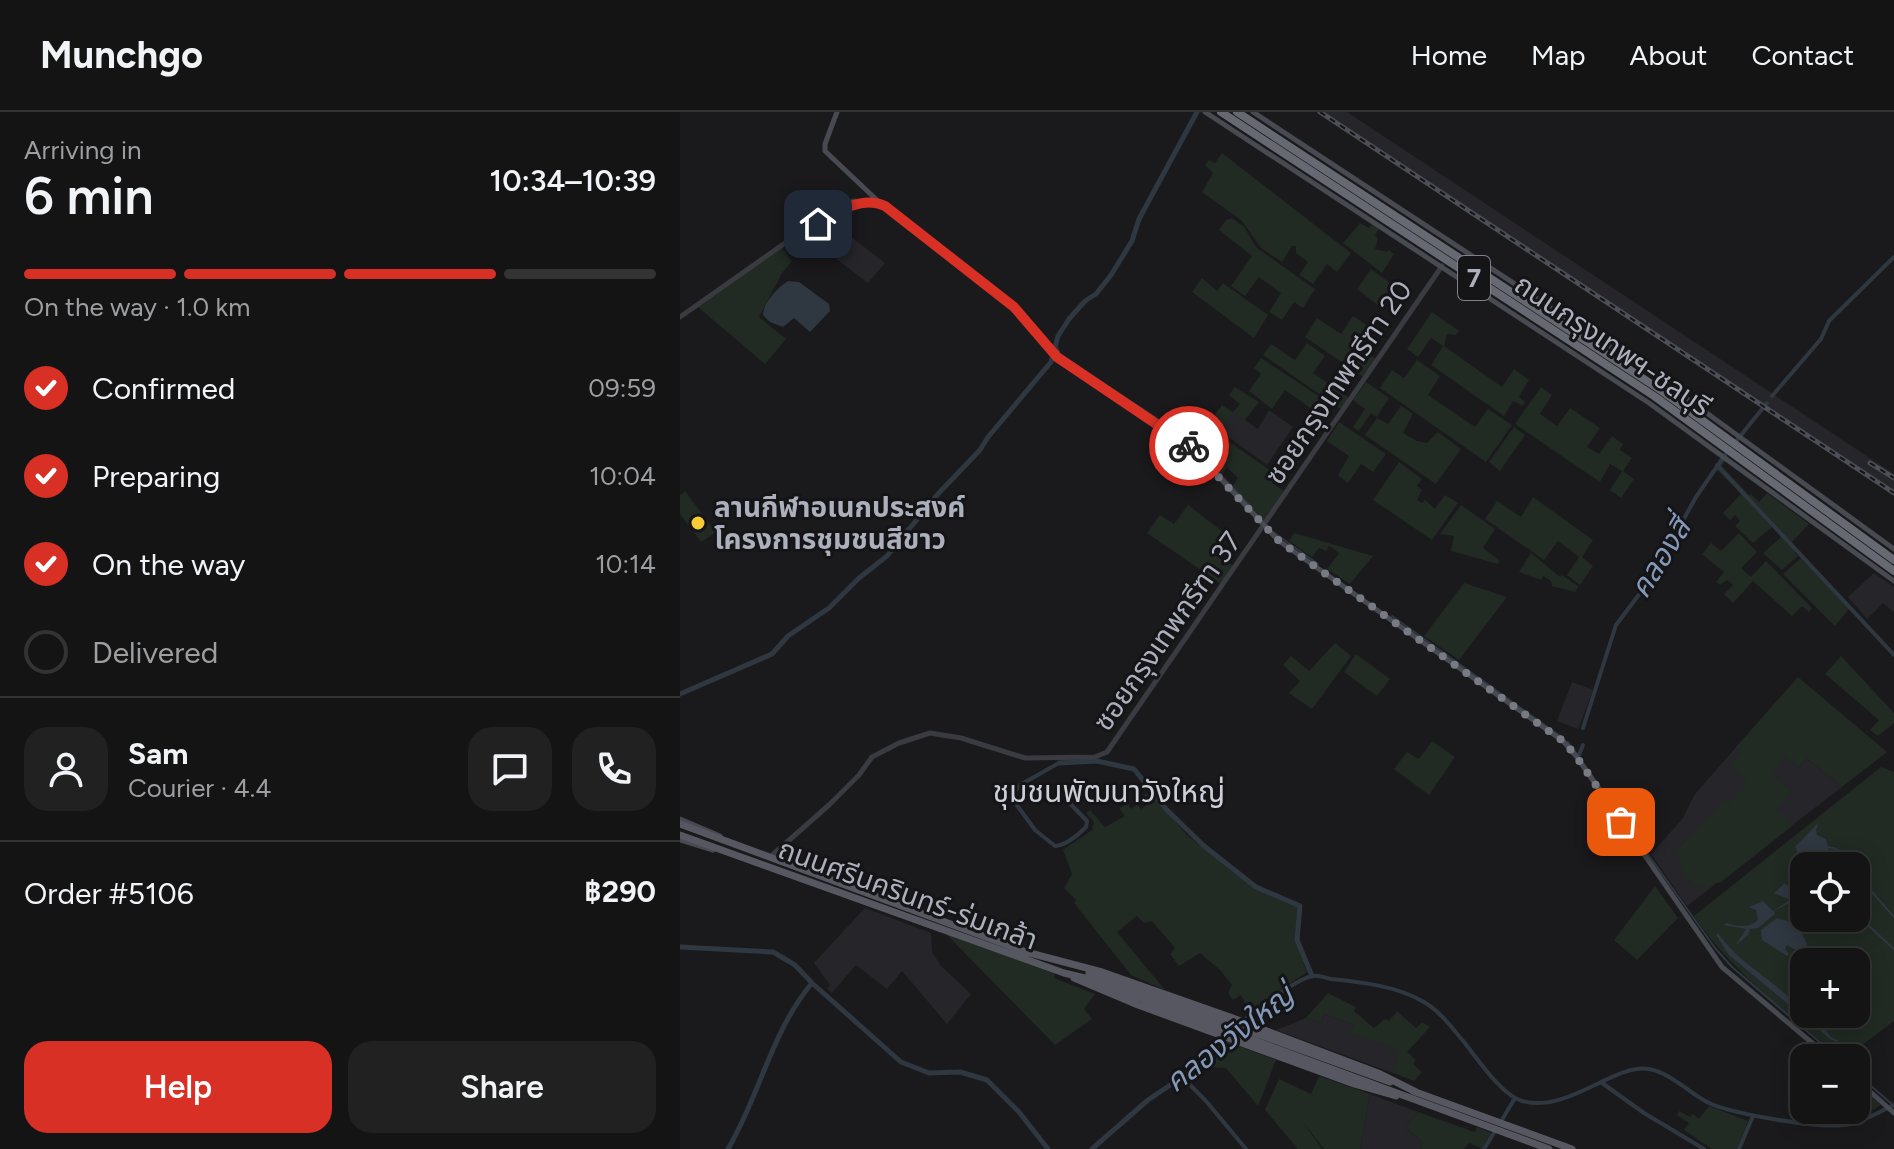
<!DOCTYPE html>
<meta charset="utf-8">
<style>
body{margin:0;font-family:Figtree,"Noto Sans Thai",sans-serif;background:#212122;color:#f1f3f6;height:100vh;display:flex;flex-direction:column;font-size:30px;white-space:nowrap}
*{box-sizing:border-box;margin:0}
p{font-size:26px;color:#9d9ea0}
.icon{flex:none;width:44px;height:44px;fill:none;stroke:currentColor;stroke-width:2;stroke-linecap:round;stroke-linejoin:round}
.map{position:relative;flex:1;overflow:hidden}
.details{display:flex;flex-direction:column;background:#141415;width:680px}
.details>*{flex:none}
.controls{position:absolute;left:1110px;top:740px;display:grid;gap:16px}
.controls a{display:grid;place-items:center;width:80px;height:80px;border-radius:16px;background:#141415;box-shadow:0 4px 20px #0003,0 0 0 2px #333334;font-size:40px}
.pin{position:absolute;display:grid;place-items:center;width:68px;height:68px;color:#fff;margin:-34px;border-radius:16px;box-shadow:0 4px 12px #0006}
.courier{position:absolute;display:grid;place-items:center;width:80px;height:80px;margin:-40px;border:6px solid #d93025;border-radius:50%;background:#fff;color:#222;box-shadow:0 2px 10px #0007}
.head em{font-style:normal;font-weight:600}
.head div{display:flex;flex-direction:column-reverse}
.head{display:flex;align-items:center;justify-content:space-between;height:136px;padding:0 24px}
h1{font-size:52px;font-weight:600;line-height:60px}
.bar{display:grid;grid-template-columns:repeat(4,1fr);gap:12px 8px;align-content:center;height:96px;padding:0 24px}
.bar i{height:10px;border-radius:6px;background:#333334}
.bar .active{background:#d93025}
.bar p{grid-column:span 4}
.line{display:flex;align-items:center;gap:20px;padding:0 24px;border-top:2px solid #333334}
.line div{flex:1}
.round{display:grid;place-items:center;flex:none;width:84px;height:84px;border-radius:24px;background:#212122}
ol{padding:0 24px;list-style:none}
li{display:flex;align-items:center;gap:24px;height:88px}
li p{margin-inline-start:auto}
li .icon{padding:8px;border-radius:50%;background:#d93025;color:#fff;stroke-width:4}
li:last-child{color:#9d9ea0}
li i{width:44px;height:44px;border:4px solid #333334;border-radius:50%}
.cta{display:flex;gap:16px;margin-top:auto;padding:16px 24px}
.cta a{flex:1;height:92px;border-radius:24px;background:#d93025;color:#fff;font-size:32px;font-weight:600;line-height:92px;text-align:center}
.cta a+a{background:#212122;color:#f1f3f6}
header{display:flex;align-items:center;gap:48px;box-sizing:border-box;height:112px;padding:0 40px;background:#141415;border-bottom:2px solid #333334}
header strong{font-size:38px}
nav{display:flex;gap:44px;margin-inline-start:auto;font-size:28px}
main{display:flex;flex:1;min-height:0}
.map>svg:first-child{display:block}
.built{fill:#262529}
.green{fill:#212a23;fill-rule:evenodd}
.water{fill:#2f3741}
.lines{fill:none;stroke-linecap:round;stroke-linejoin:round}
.stream{stroke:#2f3741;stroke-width:2}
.canal{stroke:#2f3741;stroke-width:4}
.river{stroke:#2f3741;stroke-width:5}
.tertiary{stroke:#3a3b41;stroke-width:5}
.secondary{stroke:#484a51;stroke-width:5}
.primary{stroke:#565760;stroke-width:7}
.motorway{stroke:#666872;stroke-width:8}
.rail-casing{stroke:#4d4f56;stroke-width:5}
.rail{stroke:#151417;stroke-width:2;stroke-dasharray:6;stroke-linecap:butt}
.done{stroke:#797b84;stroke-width:8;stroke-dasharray:0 14.4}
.route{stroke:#d93025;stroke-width:10}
.poi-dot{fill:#f7ca36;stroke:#151417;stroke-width:3}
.labels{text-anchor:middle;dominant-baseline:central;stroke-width:6;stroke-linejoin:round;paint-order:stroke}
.shield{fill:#151417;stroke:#7f808a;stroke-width:2}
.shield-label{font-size:26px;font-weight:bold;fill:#acafbc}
.street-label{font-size:28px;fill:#acafbc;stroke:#151417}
.poi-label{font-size:28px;font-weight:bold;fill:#acafbc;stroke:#151417;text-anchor:start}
.water-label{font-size:30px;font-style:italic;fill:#8299b7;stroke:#151417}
.neighbourhood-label{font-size:30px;fill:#cdcfd8;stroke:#151417}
</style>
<header>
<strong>Munchgo</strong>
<nav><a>Home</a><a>Map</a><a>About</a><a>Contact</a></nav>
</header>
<main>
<section class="details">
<div class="head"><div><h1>6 min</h1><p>Arriving in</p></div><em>10:34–10:39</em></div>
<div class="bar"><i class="active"></i><i class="active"></i><i class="active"></i><i></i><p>On the way · 1.0 km</p></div>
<ol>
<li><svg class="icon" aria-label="check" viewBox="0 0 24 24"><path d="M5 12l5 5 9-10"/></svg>Confirmed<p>09:59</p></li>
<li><svg class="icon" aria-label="check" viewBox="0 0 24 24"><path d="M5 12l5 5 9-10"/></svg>Preparing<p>10:04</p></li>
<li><svg class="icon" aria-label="check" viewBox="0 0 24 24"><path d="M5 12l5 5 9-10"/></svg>On the way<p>10:14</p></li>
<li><i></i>Delivered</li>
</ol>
<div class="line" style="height:144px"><a class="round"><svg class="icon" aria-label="person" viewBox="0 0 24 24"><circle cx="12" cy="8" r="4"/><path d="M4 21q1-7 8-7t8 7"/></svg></a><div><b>Sam</b><p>Courier · 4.4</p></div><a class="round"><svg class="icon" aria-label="chat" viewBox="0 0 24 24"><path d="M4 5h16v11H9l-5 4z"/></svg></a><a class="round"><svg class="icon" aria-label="phone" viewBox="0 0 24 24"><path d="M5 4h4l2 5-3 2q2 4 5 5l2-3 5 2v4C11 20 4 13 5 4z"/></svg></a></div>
<div class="line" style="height:104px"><div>Order #5106</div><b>฿290</b></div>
<div class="cta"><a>Help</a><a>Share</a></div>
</section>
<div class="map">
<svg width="1214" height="1037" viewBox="0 0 1214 1037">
<rect width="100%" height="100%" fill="#1a1a1c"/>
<path class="built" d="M642,0H667L1214,362V381Z
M162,118L205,151L188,171L138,133L143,126L151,132Z
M589,298L613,315L587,353L540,319L553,300L578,317Z
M1194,461L1214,475V500L1203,491L1187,507L1168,485Z
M892,570L913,578L898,617L877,609Z
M1072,617L1119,655L1127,647L1162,675L1007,794L971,742L1003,706L1015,682Z
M185,796L251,821L252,840L261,854L291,882L267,912L222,859L207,877L176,853L152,881L147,877L150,873L134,851Z
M644,902L674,913L673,922L720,939L713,961L596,918L626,906L641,911Z
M690,982L738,1000L725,1015L743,1031L740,1037H680Z"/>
<path class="green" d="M542,41L671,141L657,160L647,152L633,172L619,163L628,150L616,141V134H612L602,150L581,136L562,109L522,80L533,61L525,53L529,48L535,51Z
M552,106L564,115L577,136L635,177L623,196L614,190L602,208L589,200L601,181L579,165L565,184L551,174L572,144L539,118L546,108Z
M680,111L689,116L692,112L699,117L695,123L698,127L695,137L707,140L709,138L714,142L702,161L663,131Z
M102,136L112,149L102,161L79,205L106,227L85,252L18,195Z
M691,157L714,174L699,194L677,177Z
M522,166L537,179L543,171L588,203L574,226L512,180Z
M752,200L779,219L776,223L767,222L764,234L822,275L834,257L849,268L839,285L845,290L843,294L833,289L824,304L751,253L763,234L751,226L738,245L727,237Z
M673,204L694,218L682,237L696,247L683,265L625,225L637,206L661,222Z
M627,231L645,244L633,261L669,286L662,298L583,243L591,232L615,248Z
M581,246L640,285L632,297L605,278L592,297L569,279L581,262L574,256Z
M737,248L760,264L748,283L795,315L808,297L832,313L806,350L700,276L712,258L724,266Z
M686,270L709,286L697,305L691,301L679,319L673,315L685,297L673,288Z
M555,275L579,290L565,308L553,301L540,319L529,311L542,293L553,300L560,292L549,283Z
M861,275L872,283L860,302L877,314L890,296L920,316L907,335L919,342L932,324L943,332L940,338L952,346L943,359L954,367L941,386L930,378L942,359L930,352L920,370L835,312Z
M721,294L733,302L723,321L737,329L747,331L758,320L781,337L756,372L685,323L697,306L708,312Z
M659,310L706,342L693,360L681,352L668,371L658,363L669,344L647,329Z
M834,315L845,323L820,359L809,350Z
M544,326L597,363L592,371L604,379L584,409L552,375L558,366L547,355L542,364L537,357L543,351L540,347L534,353L529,348Z
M1041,345L1045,349L1042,354L1069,383L1071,382L1079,390L1087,381L1129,412L1109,433L1118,444L1102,458L1083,441L1101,425L1092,415L1073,431L1055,414L1060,409L1055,403L1050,408L1043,401L1061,382L1034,355Z
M719,350L742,367L737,374L742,378L737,388L742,391L745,388L755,397L765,383L778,391L752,428L693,388Z
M5,379L36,420L21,430L0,402V383Z
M853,385L913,428L902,445L913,454L900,473L887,463L899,445L878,429L864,448L805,407L817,389L841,405Z
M508,393L547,423L535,441L553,454L541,472L467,421L480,403L494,412Z
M781,393L815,417L803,436L819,448L818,452L771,439L774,424L760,422Z
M614,421L693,444L670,472L647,457L659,441L649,434L646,439L639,436L632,445L609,429Z
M1059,421L1077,440L1061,456L1071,465L1086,449L1132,496L1129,500L1122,494L1112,504L1073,469L1053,491L1044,482L1053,473L1047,468L1040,473L1036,470L1044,460L1022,442L1031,431L1041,439Z
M851,441L880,465L882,463L899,475L895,480L872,474L871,469L863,464L861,468L839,460Z
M1121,446L1169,497L1155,514L1103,462Z
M784,471L827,485L779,548L744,524Z
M655,531L671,544L632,597L609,581L620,569L603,553L611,544L629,559Z
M676,542L710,567L697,584L664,560Z
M1161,544L1214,601V611L1198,624L1190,618L1199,608L1145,562Z
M1118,565L1207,640L1162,675L1127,647L1119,655L1106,645L1092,662L1112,680L1096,698L1112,714L1040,771L1036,770L1026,777C1010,770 1001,767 1000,748L994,741L1045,688L1049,691L1068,670L1050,654L1061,640L1056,635Z
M752,629L775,645L749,683L714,657L727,640L739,647Z
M1201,655L1214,660V909L1165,946H1161C1109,901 1052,861 1014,804ZM1124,754H1176V806H1124ZM1124,850H1176V902H1124Z
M470,680L507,723L532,743L540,747L578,778L619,796L615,829L627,860L569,899L561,883L553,888L548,881L552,873L540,858L520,841L499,854L490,842L495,836L472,809L464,811L457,804L437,820L485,878L451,863L394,791L396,788L384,776L392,762L383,738L412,718L414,710L406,701L410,698L425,715L445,704L439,696L448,692L451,697L457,693L461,697L467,693L463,684Z
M975,774L998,806L957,848L934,828Z
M266,822L375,861L374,866L415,882L404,897L412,907L375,933Z
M648,881L676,895L674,899L694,916L705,907L709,909L717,899L736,916L742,910L750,915L727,940L736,948L733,952L742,960L734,969L713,961L719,939L672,922L674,913L644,902L641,911L626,906Z
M546,929L596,948L578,994L546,956L521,955L517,949Z
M639,964L690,982L680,1037H644L622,1009L642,1037H618L585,998L599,967L631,982Z
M1176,971L1201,993C1175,1009 1165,1011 1136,1008L1138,998H1176Z
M1029,994L1068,1009L1057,1037H1032L1004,1018L1009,1011L997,1003L999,999L1010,1005L1013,1002L1019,1007Z
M738,1000L795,1020L797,1015L811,1021L802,1037L789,1031L784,1037H740L743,1031L725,1015Z"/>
<path class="water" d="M108,169L119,170L149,192L150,199L130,220L114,206L103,215L90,210L83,203C83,191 97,176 108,169Z
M1139,710L1136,718L1137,723L1146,727L1149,739L1145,738L1130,754H1124V772L1116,776L1109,769L1122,758L1124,752L1115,735Z
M1105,771L1115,781L1110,791L1094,799L1095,802L1078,816L1070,817L1068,823L1056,833L1066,817L1043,813L1047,811C1058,815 1069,816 1078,808L1076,798L1069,795L1083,789L1093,799L1110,788L1094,781Z
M1097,806L1118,812L1127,832L1124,838L1117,839L1107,833L1105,837L1109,842L1107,844L1082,828L1081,818Z
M1038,821C1056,847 1079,859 1103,880C1117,891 1126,902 1140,912C1148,918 1148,926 1158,928L1157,930L1150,927L1049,843L1036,823Z"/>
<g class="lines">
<path class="stream" d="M372,245L379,250
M391,250L505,325L570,394
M397,262L419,276
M438,289L519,348
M593,420L638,452
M712,504L880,624
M888,630L1035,836L1052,855L1156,944
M1147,735C1162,736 1161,744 1168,754
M1176,762L1214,805
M1176,802L1214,837
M1176,961L1213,993"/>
<path class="canal" d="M376,236L378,239
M1092,284L1141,227L1149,209L1214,145
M1053,333L1087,291
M1037,353L1214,543
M903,616L936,513L970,468L1016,385L1045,343
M899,643L903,633
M377,678L407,709L406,715C398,723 387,733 375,734L355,718L331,685L340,673L379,651
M562,910C573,900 619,865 633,864C638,863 646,866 651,867C681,870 717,874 744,890C758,898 769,912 779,924C794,941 820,983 842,989C888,1002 934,951 969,957C991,961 1008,980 1027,990C1051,1002 1143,1018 1170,1012C1185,1009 1200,999 1214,993
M543,926L502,965L526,989L566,1037
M922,971L964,1001L1024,1037
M820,1011L835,986
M804,1037L815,1019
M1059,1037L1073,1004"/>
<path class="river" d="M0,582L92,542L108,524L149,496L179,466L207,444L257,383L300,338L308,325L371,250L378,224L389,207L405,189L416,182L431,163L452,129L459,107L517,0
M379,651L417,649L454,657L487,698L524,734L576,775L620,794L617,828L632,864
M0,835L93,840L115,853L132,871L221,950L249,961L280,960L307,968L339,1000L368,1037
M48,1037C80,983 91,920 132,871
M412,1037L468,988L502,965"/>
<path class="tertiary" d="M110,131L160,99L189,91
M0,205L152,98L173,89L199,91
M90,745L149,693L179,663L192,645L219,631L250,621L281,626L345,646L415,645L427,640L762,154"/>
<path class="secondary" d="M157,0L145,32V39L200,91L334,195L377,245L510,334L599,429L883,629L896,644L1042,855L1150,946
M525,0L969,291L1214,469
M573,0L984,270L1214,437
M0,707L40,724
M0,728L33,738
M1176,967L1214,1001"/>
<path class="primary" d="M0,712L346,840L422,860L550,905L698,961L736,980
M0,723L384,861L405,866L869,1037
M409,861L710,970
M394,866L458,893L674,972L716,984
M733,979L892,1037"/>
<path class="motorway" d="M541,0L974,284L1214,459
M557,0L979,277L1214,448"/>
<defs>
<path id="rail" d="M640,0L1214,381
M1190,351L1214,366"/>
</defs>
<use href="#rail" class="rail-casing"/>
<use href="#rail" class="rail"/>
</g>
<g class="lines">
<path class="done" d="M509,334L599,429L883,629L896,644L941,710"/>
<path class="route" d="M138,112C157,100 182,83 205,94L334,195L377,245L509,334"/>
</g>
<circle class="poi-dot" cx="18" cy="411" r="8"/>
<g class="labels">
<rect class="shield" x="778" y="144" width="32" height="44" rx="6"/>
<g class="shield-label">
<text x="794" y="166">7</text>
</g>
<g class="street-label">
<text transform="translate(933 233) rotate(34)">ถนนกรุงเทพฯ-ชลบุรี</text>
<text transform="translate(658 270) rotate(-56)">ซอยกรุงเทพกรีฑา 20</text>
<text transform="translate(487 519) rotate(-55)">ซอยกรุงเทพกรีฑา 37</text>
<text transform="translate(228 782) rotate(20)">ถนนศรีนครินทร์-ร่มเกล้า</text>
</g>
<g class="poi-label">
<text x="34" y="395">ลานกีฬาอเนกประสงค์<tspan x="34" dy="32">โครงการชุมชนสีขาว</tspan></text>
</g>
<g class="water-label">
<text transform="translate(980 446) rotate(-58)">คลองสี่</text>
<text transform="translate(549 926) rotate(-38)">คลองวังใหญ่</text>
</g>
<g class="neighbourhood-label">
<text x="429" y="679">ชุมชนพัฒนาวังใหญ่</text>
</g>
</g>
</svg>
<div class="controls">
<a><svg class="icon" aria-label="locate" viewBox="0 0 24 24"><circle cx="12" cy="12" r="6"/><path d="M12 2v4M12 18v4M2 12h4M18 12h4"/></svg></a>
<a>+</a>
<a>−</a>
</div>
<div class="pin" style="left:941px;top:710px;background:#ea580c"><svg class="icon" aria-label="bag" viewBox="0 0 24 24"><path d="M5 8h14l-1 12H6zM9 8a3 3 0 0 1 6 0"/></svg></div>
<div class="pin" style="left:138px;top:112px;background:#1f2937"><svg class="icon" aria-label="home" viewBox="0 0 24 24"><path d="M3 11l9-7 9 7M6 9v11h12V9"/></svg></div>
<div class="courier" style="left:509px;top:334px"><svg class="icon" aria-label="bike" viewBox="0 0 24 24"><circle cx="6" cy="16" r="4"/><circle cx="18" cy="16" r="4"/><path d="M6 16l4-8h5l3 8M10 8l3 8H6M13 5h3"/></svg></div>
</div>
</main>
